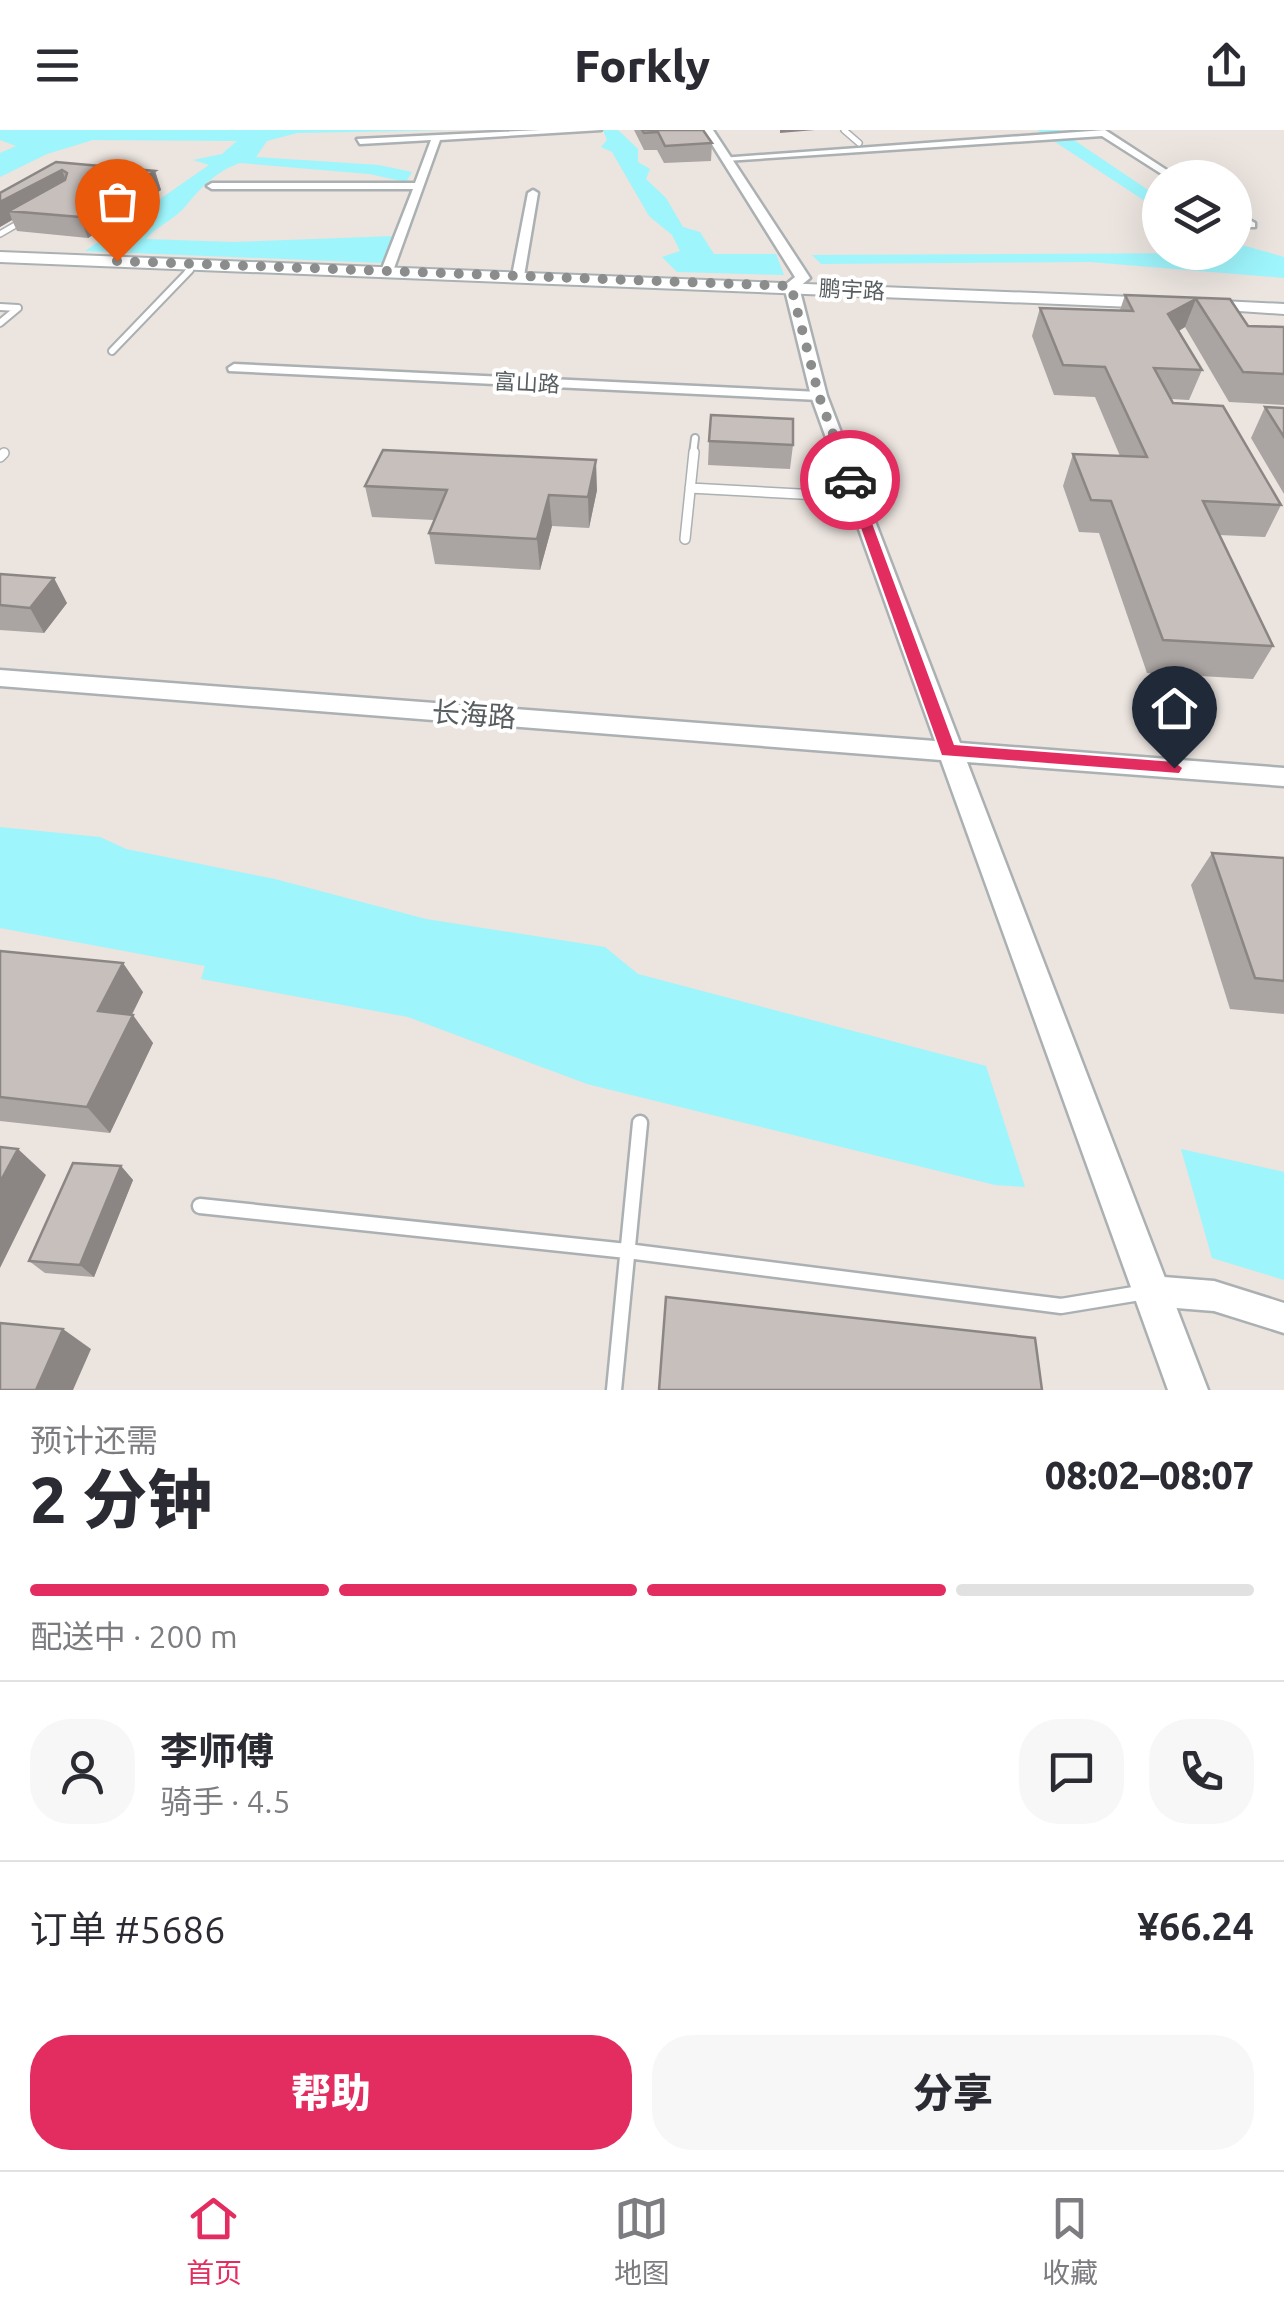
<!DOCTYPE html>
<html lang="zh">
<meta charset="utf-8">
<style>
body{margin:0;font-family:Ubuntu,"Noto Sans SC",sans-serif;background:#f7f7f7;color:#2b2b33;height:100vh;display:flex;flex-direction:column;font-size:38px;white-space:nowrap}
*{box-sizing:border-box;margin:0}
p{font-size:32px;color:#7c7c81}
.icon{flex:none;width:55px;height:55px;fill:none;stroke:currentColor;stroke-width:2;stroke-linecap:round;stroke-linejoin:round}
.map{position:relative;height:1260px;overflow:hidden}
.side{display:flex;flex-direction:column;background:#fff;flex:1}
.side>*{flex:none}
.buttons{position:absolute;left:1142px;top:30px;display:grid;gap:20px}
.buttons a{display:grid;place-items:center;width:110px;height:110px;border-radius:50%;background:#fff;box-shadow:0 10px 40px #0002;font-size:50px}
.pin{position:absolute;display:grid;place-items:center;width:85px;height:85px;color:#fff;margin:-102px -42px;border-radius:50% 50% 50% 0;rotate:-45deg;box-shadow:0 0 10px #0007}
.pin .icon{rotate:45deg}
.courier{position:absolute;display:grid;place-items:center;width:100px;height:100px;margin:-50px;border:8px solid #e32d60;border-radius:50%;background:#fff;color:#222;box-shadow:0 2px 12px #0007}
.headline em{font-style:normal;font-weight:800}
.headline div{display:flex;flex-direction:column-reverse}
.headline{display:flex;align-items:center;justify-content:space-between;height:170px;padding:0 30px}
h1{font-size:65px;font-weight:800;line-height:75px}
.bar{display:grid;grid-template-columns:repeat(4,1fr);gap:15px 10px;align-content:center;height:120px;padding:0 30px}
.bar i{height:12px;border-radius:8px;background:#e1e1e2}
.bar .active{background:#e32d60}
.bar p{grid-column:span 4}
.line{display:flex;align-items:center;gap:25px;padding:0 30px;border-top:2px solid #e1e1e2}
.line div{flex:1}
.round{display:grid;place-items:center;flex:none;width:105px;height:105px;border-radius:40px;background:#f7f7f7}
.primary-button{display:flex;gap:20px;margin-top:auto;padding:20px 30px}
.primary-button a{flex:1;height:115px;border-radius:40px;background:#e32d60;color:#fff;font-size:40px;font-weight:800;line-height:115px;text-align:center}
.primary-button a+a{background:#f7f7f7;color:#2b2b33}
header{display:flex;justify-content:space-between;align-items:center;height:130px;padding:0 30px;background:#fff;font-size:45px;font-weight:800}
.dock{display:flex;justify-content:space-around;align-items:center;height:140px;border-top:2px solid #e1e1e2;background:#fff;font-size:28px;color:#7c7c81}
.dock a{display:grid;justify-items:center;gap:5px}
.dock .active{color:#e32d60}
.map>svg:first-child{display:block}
.water{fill:#9ef5fc}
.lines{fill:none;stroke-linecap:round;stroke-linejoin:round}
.service-far3-casing{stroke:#abb0b2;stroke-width:8}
.service-far2-casing{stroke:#abb0b2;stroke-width:10}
.service-far1-casing{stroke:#abb0b2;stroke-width:12}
.service-casing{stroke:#abb0b2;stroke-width:19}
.minor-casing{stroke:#abb0b2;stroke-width:5}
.tertiary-casing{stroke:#abb0b2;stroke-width:5}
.secondary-casing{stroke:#aab1b3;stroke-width:4}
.service-far3{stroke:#fff;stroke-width:5}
.service-far2{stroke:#fff;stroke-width:6}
.service-far1{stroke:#fff;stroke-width:9}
.service{stroke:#fff;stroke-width:14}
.minor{fill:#fff;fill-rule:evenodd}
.tertiary{fill:#fff;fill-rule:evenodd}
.secondary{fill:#fff;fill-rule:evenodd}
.wall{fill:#aaa4a2}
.shaded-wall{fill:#8b8684}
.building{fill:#c6bfbc;stroke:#8b8684;stroke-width:2.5}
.route{fill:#e32d60}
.done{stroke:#8b8d8c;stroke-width:10;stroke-dasharray:0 18}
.labels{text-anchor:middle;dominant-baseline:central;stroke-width:8;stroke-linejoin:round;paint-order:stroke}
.far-street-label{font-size:22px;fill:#585e60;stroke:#fff}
.street-label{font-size:28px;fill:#585e60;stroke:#fff}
</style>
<header><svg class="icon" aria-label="menu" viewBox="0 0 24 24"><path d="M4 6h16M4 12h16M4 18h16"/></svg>Forkly<svg class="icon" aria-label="share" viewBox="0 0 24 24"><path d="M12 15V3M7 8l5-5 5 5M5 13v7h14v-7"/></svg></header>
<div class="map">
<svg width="1284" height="1260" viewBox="0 0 1284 1260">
<rect width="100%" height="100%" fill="#ebe4df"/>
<path class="water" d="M0,0H455L297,3L267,11L256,27L379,35L412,42L406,52L369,44L240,33C214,42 200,59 184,78C173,90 157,96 146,109L233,112L395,106L383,133L85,121L209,35L193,30L222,24L237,11L93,10L47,24L0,47V23L16,16L0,10Z
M603,0H618L638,19V32L650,39L646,49L666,68L683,97L700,102L714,124H776L784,145L677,142L662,127L680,121L672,105L649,86L612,22L601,17L607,10Z
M1037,0H1059L1160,68V81Z
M1235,113L1284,127V148L1090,132L821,134L812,125L1224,123L1235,122Z
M0,697L100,707L126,719L275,749L426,789L605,817L638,844L986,936L1025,1057L995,1055L587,954L408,887L201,849L205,836L0,798Z
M1181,1019L1284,1042V1150L1212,1128Z"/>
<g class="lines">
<defs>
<path id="service-far3" d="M844,0L859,13
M0,104L24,90
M187,142L195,134"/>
<path id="service-far2" d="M0,177L18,178L0,193
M112,221L190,140
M693,324L695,308"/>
<path id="service-far1" d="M0,327L4,323
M690,358L856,367
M685,409L694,322"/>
<path id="service" d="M200,1076L627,1121L1061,1176L1146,1162
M614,1260L640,993"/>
<path id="minor" d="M541,0H601L440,10L393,141L387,144L381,141L413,59H212L207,56L212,53H415L431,10L360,14L357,9Z
M1105,0L1179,48H1168L1102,6L726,31L721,28Z
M533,60L538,63L524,146L518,149L512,146L528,63Z
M1235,82L1255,93V97H1247L1235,89Z
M234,234L819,262L826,266L819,270L229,241L228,238Z
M1151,1146L1214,1151L1284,1173V1203L1214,1181L1151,1176L1141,1171L1136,1161L1141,1151Z"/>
<path id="tertiary" d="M703,0H713L810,148L799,157L827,266L960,613L1284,638V656L967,632L1208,1260H1168L941,630L0,556V540L935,611L811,266L784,156L795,147Z"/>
<path id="secondary" d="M0,122L1158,168L1166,173L1158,178L0,132Z
M1201,170L1284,174V184L1195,178V172Z"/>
</defs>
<use href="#service-far3" class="service-far3-casing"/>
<use href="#service-far2" class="service-far2-casing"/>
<use href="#service-far1" class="service-far1-casing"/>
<use href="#service" class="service-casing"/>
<use href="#minor" class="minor-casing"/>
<use href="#tertiary" class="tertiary-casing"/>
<use href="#secondary" class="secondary-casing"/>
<use href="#service-far3" class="service-far3"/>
<use href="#service-far2" class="service-far2"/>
<use href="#service-far1" class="service-far1"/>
<use href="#service" class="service"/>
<use href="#minor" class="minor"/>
<use href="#tertiary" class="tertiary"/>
<use href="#secondary" class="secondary"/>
</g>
<path class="wall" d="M634,0H703L712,13L711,31L664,33L657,20H644Z
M56,32L155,41L161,60L88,108L17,101L12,90L0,97V63Z
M1125,165L1230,169L1248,196L1284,197V275L1229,272L1185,197L1179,201L1202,240L1189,270L1171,269L1173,273L1281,375L1265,407L1219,405L1273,516L1253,549L1147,543L1099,403L1079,402L1063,356L1073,324L1120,326L1095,267L1054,265L1032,206L1040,178L1120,180Z
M1265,277L1284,278V364L1251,308Z
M709,311L793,315L790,339L708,335Z
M365,356L597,360L589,398L552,396L540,440L435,434L429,403L434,390L372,387Z
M0,444L67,473L44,503L0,500Z
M1212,723L1284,728V884L1230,879L1191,755Z
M0,821L143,862L132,885L153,913L110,1003L0,991Z
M121,1036L133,1050L94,1147L45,1143L29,1131Z"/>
<path class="shaded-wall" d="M780,0H815L780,3Z
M62,40L69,59L9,81L12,90L0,97V72Z
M155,41L161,60L88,108L80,87Z
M1196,169L1185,197L1158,213L1168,184Z
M596,330L597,360L589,398L588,367Z
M549,365L552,396L540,440L537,409Z
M54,448L67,473L44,503L30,478Z
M123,833L143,862L119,909L98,881Z
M133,885L153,913L110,1003L87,977Z
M18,1019L46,1045L0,1138V1052Z
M121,1036L133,1050L94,1147L80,1135Z
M63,1199L91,1219L73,1260H36Z"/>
<path class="building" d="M642,0H703L712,13L665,16L658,2L644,3Z
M56,32L155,41L80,87L9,81L65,50L67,43L62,40L0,72V63Z
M1125,165L1230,169L1248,196L1284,197V244L1243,242L1196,169L1168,184L1202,240L1154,238L1173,273L1223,276L1281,375L1203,371L1273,516L1163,510L1111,371L1091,370L1073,324L1147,327L1105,237L1063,235L1040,178L1133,181Z
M1265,277L1284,278V307Z
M711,285L793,289V315L709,311Z
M383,320L596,330L588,367L549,365L537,409L429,403L447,360L365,356Z
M0,444L54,448L30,478L0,475Z
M1212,723L1284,728V851L1255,848Z
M0,821L123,833L98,881L133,885L87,977L0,967Z
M0,1017L18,1019L0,1052Z
M73,1033L121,1036L80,1135L29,1131Z
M666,1167L1035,1208L1042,1260H659Z
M0,1193L63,1199L36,1260H0Z"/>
<path class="route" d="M850,346L856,350L954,615L1174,632L1182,638L1179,643L942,625L844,350Z"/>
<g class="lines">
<path class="done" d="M117,131L791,156L819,266L850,350"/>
</g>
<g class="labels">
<g class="far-street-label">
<text transform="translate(852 159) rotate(3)">鹏宇路</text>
<text transform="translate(527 252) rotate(3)">富山路</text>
</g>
<g class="street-label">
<text transform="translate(474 584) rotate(4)">长海路</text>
</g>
</g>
</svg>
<div class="buttons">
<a><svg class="icon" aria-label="layers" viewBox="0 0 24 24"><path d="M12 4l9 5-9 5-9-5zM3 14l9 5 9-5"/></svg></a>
</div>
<div class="pin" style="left:117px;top:131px;background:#ea580c"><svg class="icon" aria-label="bag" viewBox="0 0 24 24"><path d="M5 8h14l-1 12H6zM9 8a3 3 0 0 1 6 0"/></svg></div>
<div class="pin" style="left:1174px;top:638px;background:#1f2937"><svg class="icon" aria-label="home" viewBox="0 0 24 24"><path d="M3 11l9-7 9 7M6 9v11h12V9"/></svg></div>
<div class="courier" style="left:850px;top:350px"><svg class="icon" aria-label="car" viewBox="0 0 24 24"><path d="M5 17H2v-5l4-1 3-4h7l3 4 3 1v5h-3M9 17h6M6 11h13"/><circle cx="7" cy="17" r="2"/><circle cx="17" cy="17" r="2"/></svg></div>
</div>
<section class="side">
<div class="headline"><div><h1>2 分钟</h1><p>预计还需</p></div><em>08:02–08:07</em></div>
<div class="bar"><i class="active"></i><i class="active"></i><i class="active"></i><i></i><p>配送中 · 200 m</p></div>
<div class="line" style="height:180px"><a class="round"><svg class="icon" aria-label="person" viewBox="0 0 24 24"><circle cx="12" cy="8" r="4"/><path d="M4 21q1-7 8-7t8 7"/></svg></a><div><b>李师傅</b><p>骑手 · 4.5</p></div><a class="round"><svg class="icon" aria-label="chat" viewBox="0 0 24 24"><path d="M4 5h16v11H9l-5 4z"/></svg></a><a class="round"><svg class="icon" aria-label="phone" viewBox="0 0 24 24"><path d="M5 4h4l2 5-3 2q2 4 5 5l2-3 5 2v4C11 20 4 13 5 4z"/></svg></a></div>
<div class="line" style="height:130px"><div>订单 #5686</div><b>¥66.24</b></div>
<div class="primary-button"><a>帮助</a><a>分享</a></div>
</section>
<nav class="dock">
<a class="active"><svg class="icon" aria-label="home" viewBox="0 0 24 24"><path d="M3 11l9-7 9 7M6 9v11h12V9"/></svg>首页</a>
<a><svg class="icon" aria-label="map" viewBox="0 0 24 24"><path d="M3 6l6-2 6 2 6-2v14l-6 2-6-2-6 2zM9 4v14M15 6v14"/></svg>地图</a>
<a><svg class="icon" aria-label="saved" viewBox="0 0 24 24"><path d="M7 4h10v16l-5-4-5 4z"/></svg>收藏</a>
</nav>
